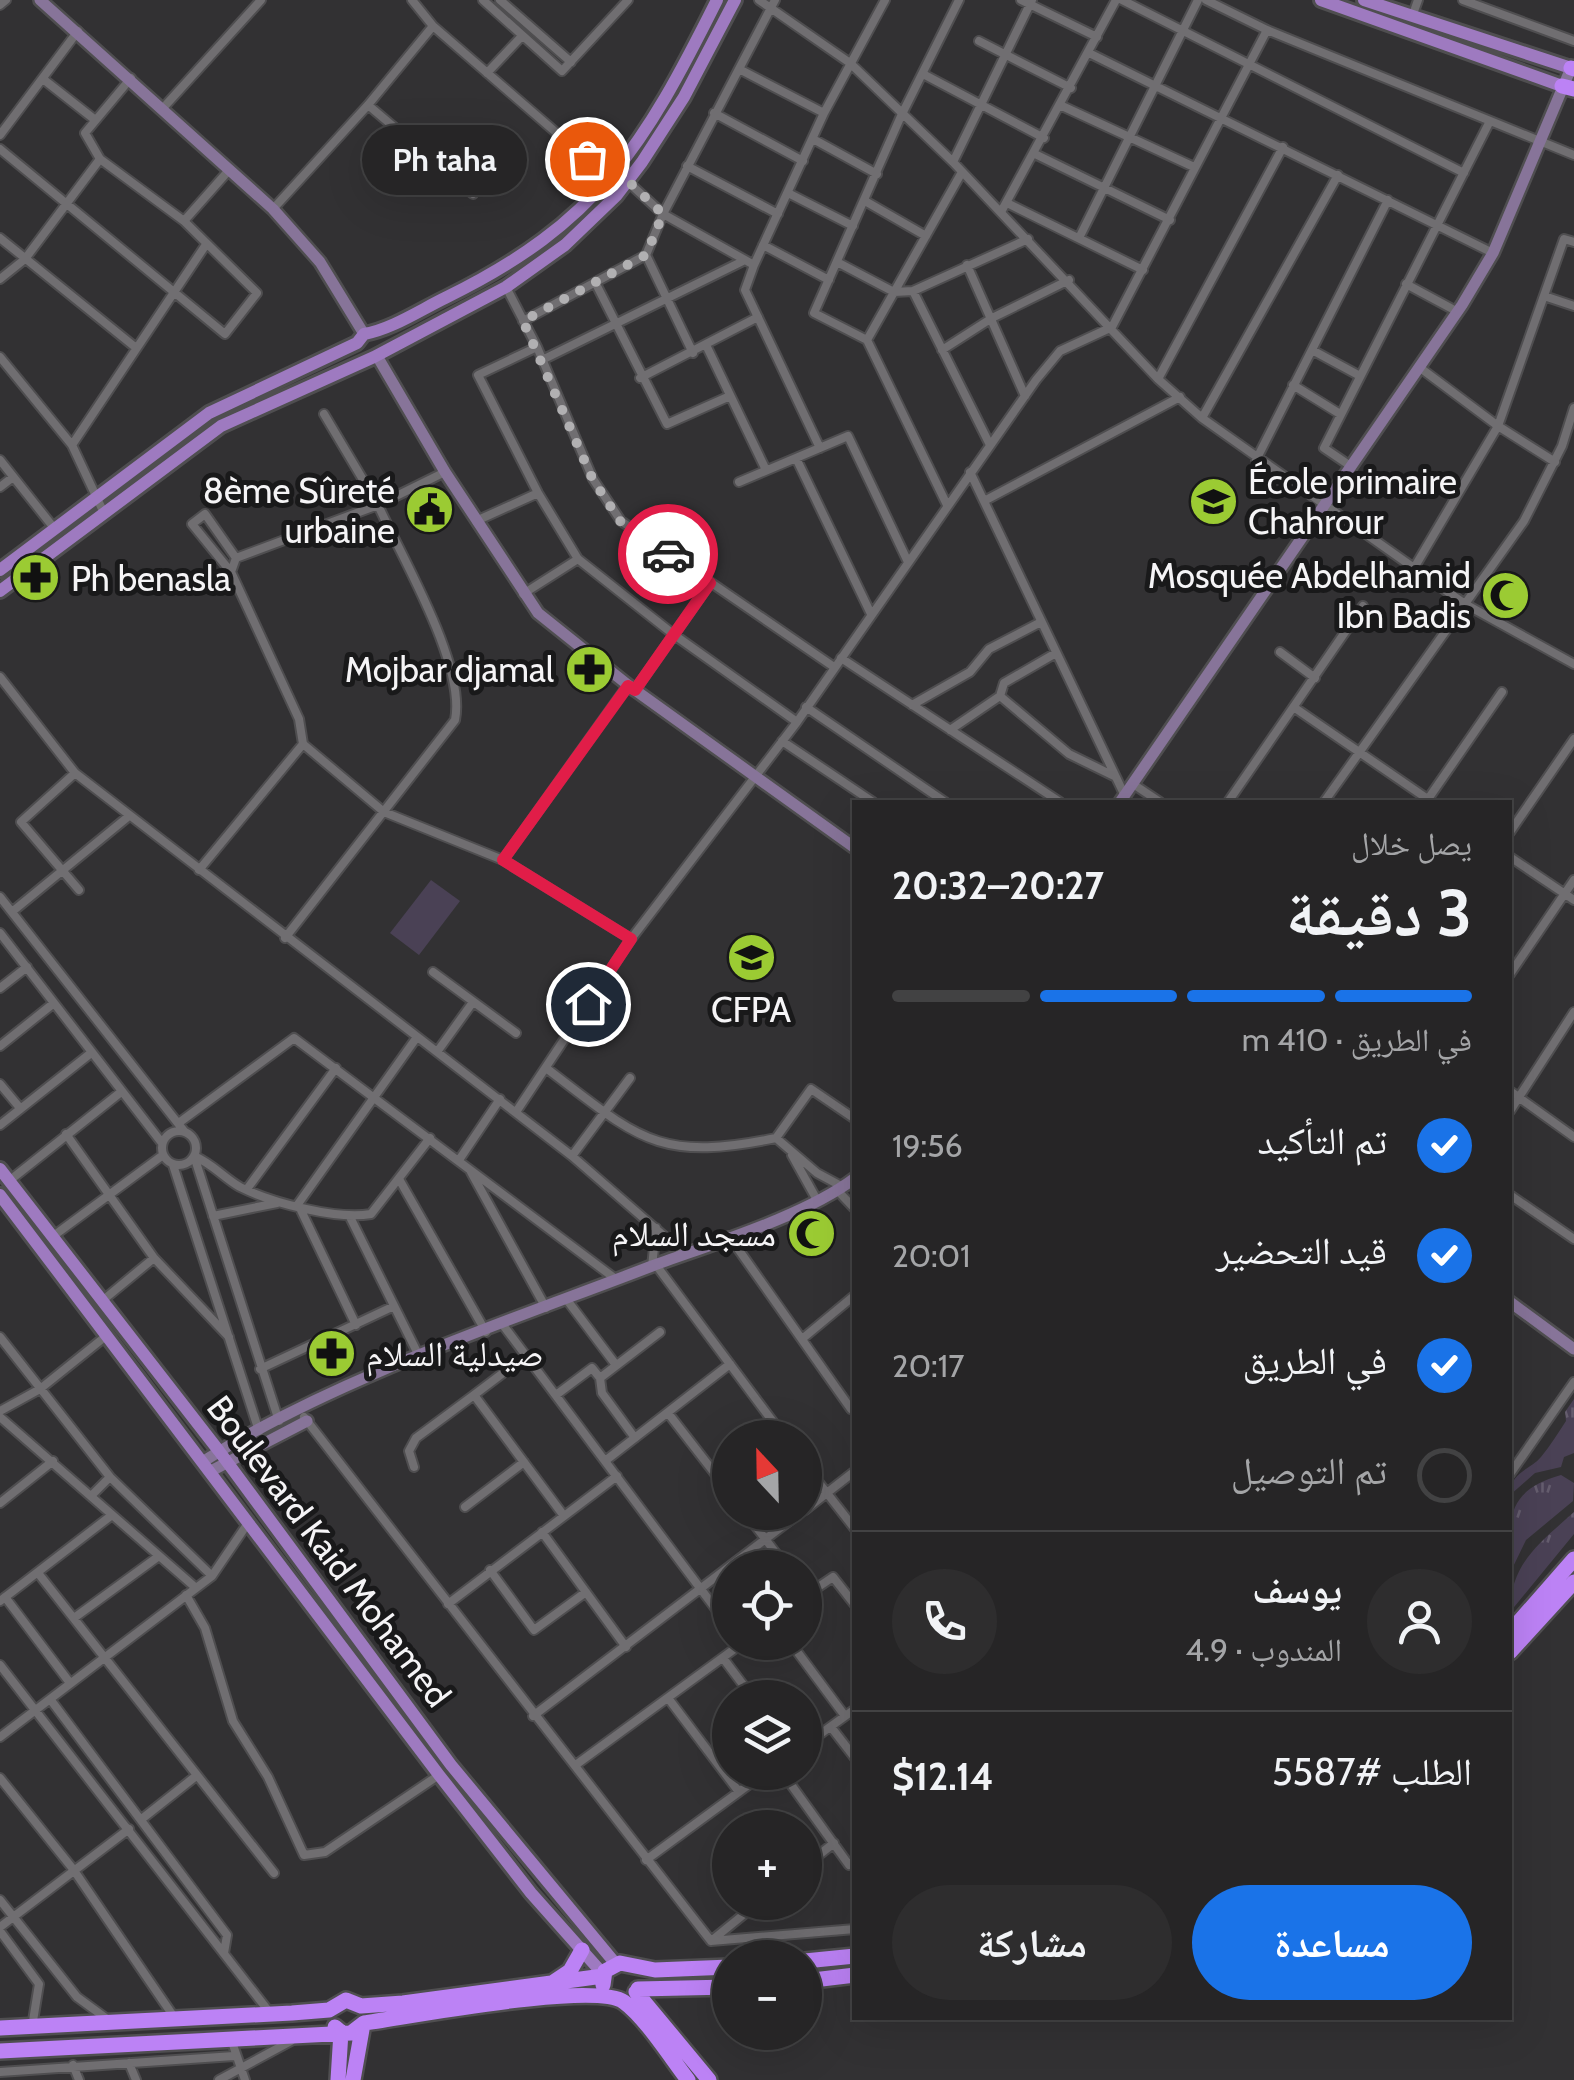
<!DOCTYPE html>
<html lang="ar">
<meta charset="utf-8">
<style>
body{margin:0;font-family:Cabin,"Noto Naskh Arabic",sans-serif;background:#2e2d2e;color:#f1f3f6;direction:rtl;height:100vh;display:flex;flex-direction:column;font-size:38px;white-space:nowrap}
*{box-sizing:border-box;margin:0}
p{font-size:32px;color:#a4a5a7}
.icon{flex:none;width:55px;height:55px;fill:none;stroke:currentColor;stroke-width:2;stroke-linecap:round;stroke-linejoin:round}
.map{position:relative;flex:1;overflow:hidden;direction:ltr}
.panel{position:absolute;left:852px;top:800px;width:660px;height:1220px;display:flex;flex-direction:column;background:#262526;border-radius:0px;box-shadow:0 10px 40px #0002,0 0 0 2px #424243;direction:rtl}
.panel>*{flex:none}
.needle{width:65px;rotate:338deg}
.buttons{position:absolute;left:712px;top:1420px;display:grid;gap:20px}
.buttons a{display:grid;place-items:center;width:110px;height:110px;border-radius:50%;background:#262526;box-shadow:0 10px 40px #0002,0 0 0 2px #424243;font-size:50px}
.pin{position:absolute;display:grid;place-items:center;width:85px;height:85px;color:#fff;margin:-42px;border:5px solid #fff;border-radius:50%;box-shadow:0 2px 10px #0007}
.courier{position:absolute;display:grid;place-items:center;width:100px;height:100px;margin:-50px;border:8px solid #e11d48;border-radius:50%;background:#fff;color:#222;box-shadow:0 2px 12px #0007}
.bubble{position:absolute;height:70px;border-radius:35px;background:#262526;box-shadow:0 10px 40px #0002,0 0 0 2px #424243;font-size:32px;font-weight:700;line-height:70px;text-align:center;direction:rtl}
.head em{font-style:normal;font-weight:700}
.head div{display:flex;flex-direction:column-reverse}
.head{display:flex;align-items:center;justify-content:space-between;height:170px;padding:0 40px}
h1{font-size:65px;font-weight:700;line-height:75px}
.bar{display:grid;grid-template-columns:repeat(4,1fr);gap:15px 10px;align-content:center;height:120px;padding:0 40px}
.bar i{height:12px;border-radius:8px;background:#424243}
.bar .current{background:#1a73e8}
.bar p{grid-column:span 4}
.line{display:flex;align-items:center;gap:25px;padding:0 40px;border-top:2px solid #424243}
.line div{flex:1}
.round{display:grid;place-items:center;flex:none;width:105px;height:105px;border-radius:52px;background:#2e2d2e}
ol{padding:0 40px;list-style:none}
li{display:flex;align-items:center;gap:30px;height:110px}
li p{margin-inline-start:auto}
li .icon{padding:10px;border-radius:50%;background:#1a73e8;color:#fff;stroke-width:4}
li:last-child{color:#a4a5a7}
li i{width:55px;height:55px;border:5px solid #424243;border-radius:50%}
.primary-button{display:flex;gap:20px;margin-top:auto;padding:20px 40px}
.primary-button a{flex:1;height:115px;border-radius:60px;background:#1a73e8;color:#fff;font-size:40px;font-weight:700;line-height:115px;text-align:center}
.primary-button a+a{background:#2e2d2e;color:#f1f3f6}
.map>svg:first-child{display:block}
.grass{fill:url(#grass-tufts)}
.pitch{fill:#4a4155}
.lines{fill:none;stroke-linecap:round;stroke-linejoin:round}
.street-casing{stroke:#4f4e50;stroke-width:12}
.secondary-casing{stroke:#4f4e50;stroke-width:16}
.primary-casing{stroke:#4f4e50;stroke-width:18}
.highway-casing{stroke:#4f4e50;stroke-width:20}
.street{stroke:#706e71;stroke-width:8}
.secondary{stroke:#877499;stroke-width:11}
.primary{stroke:#9e7ac0;stroke-width:12}
.highway{stroke:#bc82f5;stroke-width:15}
.done{stroke:#b1b0b2;stroke-width:10;stroke-dasharray:0 18}
.route{stroke:#e11d48;stroke-width:12}
.labels{text-anchor:middle;dominant-baseline:central;stroke-width:10;stroke-linejoin:round;paint-order:stroke}
.poi-label{font-size:35px;fill:#f5f4f6;stroke:#19191a;text-anchor:end}
.street-label{font-size:35px;fill:#f5f4f6;stroke:#19191a}
</style>
<div class="map">
<svg width="1574" height="2080" viewBox="0 0 1574 2080">
<defs>
<pattern id="grass-tufts" width="24" height="20" patternUnits="userSpaceOnUse" patternTransform="scale(2.5)"><rect width="24" height="20" fill="#4a4155"/><path d="M3 7l-1-3M5 7V3M7 7l1-3M15 17l-1-3M17 17v-4M19 17l1-3" fill="none" stroke="#655d6e"/></pattern>
</defs>
<rect width="100%" height="100%" fill="#323133"/>
<path class="grass" d="M1574,1399V1453L1564,1457L1561,1467L1535,1473L1510,1495C1510,1472 1530,1470 1541,1457C1550,1446 1558,1433 1566,1421L1565,1412Z
M1561,1475L1574,1483L1573,1501L1526,1540L1510,1573C1510,1520 1503,1492 1561,1475Z
M1574,1512V1534L1510,1612C1510,1563 1541,1542 1574,1512Z"/>
<path class="pitch" d="M431,880L460,901L419,955L390,933Z"/>
<g class="lines">
<defs>
<path id="street" d="M412,0L433,26L611,180L627,181L663,214L754,265L745,290L820,448
M483,0L562,71L628,0
M500,0L571,62
M759,0L850,63L953,162L1158,379L1202,418L1465,604L1574,664
M1021,0L1097,37
M1122,0L1464,173
M1206,0L1267,30L1574,155
M1463,0L1574,41
M0,5L6,0
M1412,17L1418,0
M979,41L1071,88
M1089,53L1493,253
M739,69L824,113
M487,73L522,36
M923,74L1044,138
M43,79L94,119
M368,105L473,194
M1062,106L1194,167
M164,107L261,0
M714,113L803,161
M0,135L78,31
M813,139L877,174
M0,149L225,334L257,293L184,221L100,159L85,133L131,78
M1035,154L1170,220
M953,162L1032,0
M687,166L778,214
M788,193L853,226
M865,201L926,236
M1007,203L1143,270
M273,209L368,105L433,26
M1001,212L1116,0
M184,221L230,169
M0,238L135,347
M1079,238L1198,0
M763,245L829,280
M646,255L693,353
M837,262L894,292L913,291L989,443
M754,265L824,113L885,0
M967,265L1025,396
M0,279L25,259L100,159
M596,284L667,424L730,396
M1406,284L1458,312
M506,287L537,347L593,479L621,521L834,667
M913,291L1028,239
M1544,296L1574,306
M523,321L646,255L663,214L775,0
M867,340L814,313L901,116L959,0
M706,345L766,470
M537,347L478,375L538,493L578,559L673,634L797,722
M942,350L992,318L1069,280
M1312,350L1360,376
M0,357L72,445L103,511
M542,360L743,261
M1419,367L1498,426L1555,462
M640,378L758,317
M1158,379L1283,147
M1293,385L1340,414
M1202,418L1338,175
M72,445L205,246
M796,458L871,614
M0,460L54,528
M1256,460L1388,200
M1352,467L1324,448L1490,121
M970,472L1125,796
M739,482L848,436L908,562
M0,487L13,477
M984,501L1180,397
M947,505L867,340L962,172
M476,521L538,493
M236,558L378,505L324,414
M1414,568L1498,426L1564,239L1574,242
M231,572L236,558L205,514L192,524L231,572L299,719L303,744L384,812L503,860L631,939
M523,594L578,559
M1280,652L1315,678
M841,658L1060,802
M0,677L75,773L572,1156L686,1255
M635,690L710,583
M1000,696L1069,754L1114,776
M912,705L970,672L989,649L1041,622
M806,707L945,802
M1295,708L1432,802
M950,730L1000,696L1004,683L1056,653
M782,741L873,802
M75,773L21,822L79,890
M1133,784L1160,802
M1228,802L1363,606
M1324,802L1524,521L1562,446L1574,408
M1426,802L1502,692
M1510,832L1574,739
M1510,857L1574,900
M503,860L628,685
M199,870L303,744
M0,897L184,1131
M13,911L129,816
M0,933L162,1143
M285,938L455,720C466,665 402,558 378,505L445,472
M433,972L516,1033
M1510,974L1574,880
M0,988L27,967
M0,1046L54,1003
M437,1052L473,1002
M546,1068C637,1137 656,1163 776,1138L817,1173L843,1187
M0,1084L20,1108
M1510,1091L1574,1137
M1510,1111L1574,1012
M516,1112L631,939L797,722L1036,380L1060,351L1112,327L1267,30
M180,1122L294,1038L617,1280
M0,1125L91,1053
M162 1148a17 17 0 1 1 34 0a17 17 0 1 1-34 0Z
M66,1134L154,1258L229,1337
M776,1138L811,1089L855,1119
M792,1155L817,1200
M194,1156C213,1164 224,1178 240,1187C272,1203 337,1220 371,1214L430,1138
M194,1156L279,1421
M572,1156L630,1078
M459,1160L500,1099
M173,1165L259,1431
M471,1172L546,1308
M399,1179L486,1332
M9,1181L121,1092
M247,1189L336,1068
M837,1190L855,1209
M1510,1195L1574,1239
M213,1216L277,1203
M350,1217L419,1356
M729,1236L851,1409
M52,1237L163,1155
M656,1265L785,1438
M652,1267L656,1228
M567,1300L616,1365
M102,1301L154,1258
M356,1325L298,1204L417,1037
M503,1325L730,1628
M0,1337L110,1477L212,1576
M802,1339L855,1295
M527,1355L474,1395L564,1516
M260,1369L392,1307
M600,1378L602,1393L635,1438
M556,1395L592,1368L600,1378L660,1332
M0,1411L40,1389L106,1336
M668,1413L730,1493
M0,1417L196,1588
M304,1417L711,1941L759,1902
M605,1461L730,1364
M805,1465L855,1529
M414,1467L409,1451L416,1438L474,1395
M1510,1474L1574,1382
M91,1496L110,1477
M0,1503L53,1461
M465,1507L524,1462
M805,1510L855,1471
M745,1512L787,1568
M542,1532L626,1647
M490,1570L534,1630L586,1592
M38,1573L274,1873
M186,1595L205,1628L233,1721L268,1777L304,1855L325,1852L439,1775
M805,1596L833,1577L855,1605
M5,1597L70,1683
M0,1601L112,1515
M448,1604L617,1476
M74,1618L159,1556
M790,1642L845,1716
M723,1658L753,1698
M0,1665L270,2013
M668,1698L739,1792
M50,1699L227,1935L224,1953
M533,1716L801,1512
M831,1727L855,1758
M0,1737L212,1576L248,1523
M805,1745L855,1709
M577,1764L744,1642
M782,1772L849,1865L855,1861
M0,1778L73,1869L174,2017
M143,1818L196,1776
M646,1860L766,1772
M805,1866L834,1843
M0,1900L77,1997L107,2019
M0,1927L129,1829
M0,1931L39,1984L32,2027
M711,1941L855,1929
M231,2039L245,2080
M129,2063L136,2080
M73,2065L79,2080
M0,2072L234,2056
M219,2080L291,2041"/>
<path id="secondary" d="M40,0L273,209L320,262L364,334
M377,356L445,472L538,613L628,685L855,848
M1120,802L1462,305L1493,253L1571,68
M1510,1302L1574,1349
M204,1461C333,1379 509,1321 652,1266C712,1244 805,1216 855,1178
M211,1471L307,1421"/>
<path id="primary" d="M1321,0L1562,86
M1364,0L1571,68
M357,343L364,334C392,329 420,310 447,297C598,223 644,146 717,0
M0,570L209,413L357,343
M0,591L221,426L374,357L506,287L565,245L616,196L642,162L684,97L735,0
M0,1169L219,1451L451,1765L615,1963
M0,1195L439,1775L531,1893L603,1974"/>
<path id="highway" d="M1571,68L1574,69
M1562,86L1574,89
M1510,1632L1574,1559
M1510,1652L1574,1582
M805,1961L855,1956
M805,1981L855,1975
M552,1983L570,1971L582,1950
M603,1985L605,1971L620,1963L655,1970L730,1967
M638,1989L730,1987
M636,1992L709,2080
M364,2023C408,2017 594,1981 624,2002C645,2017 671,2058 688,2080
M335,2027L341,2032L338,2080
M0,2028L292,2013L329,2010L346,2000L361,2006L403,2003L603,1976
M0,2051L351,2033L364,2023
M353,2080L363,2024"/>
</defs>
<use href="#street" class="street-casing"/>
<use href="#secondary" class="secondary-casing"/>
<use href="#primary" class="primary-casing"/>
<use href="#highway" class="highway-casing"/>
<use href="#street" class="street"/>
<use href="#secondary" class="secondary"/>
<use href="#primary" class="primary"/>
<use href="#highway" class="highway"/>
</g>
<g class="lines">
<path class="done" d="M587,159L612,180L628,181L663,214L646,255L523,321L593,480L620,521L668,554"/>
<path class="route" d="M588,1004L631,939L503,860L628,686L635,690L710,583L668,554"/>
</g>
<defs>
<symbol id="school-disc" viewBox="-11 -11 22 22"><circle r="9.5" fill="#9bcb33" stroke="#19191a"/><path d="M0-5L7-2L0 1L-7-2ZM-4 1L0 2.5L4 1V4Q0 6-4 4Z" fill="#111"/></symbol>
<symbol id="civic-disc" viewBox="-11 -11 22 22"><circle r="9.5" fill="#9bcb33" stroke="#19191a"/><path d="M-.6-6.5H3V-4.5H.6V-3L4-1V1h2V6H-6V1h2V-1L-.6-3ZM-1.2 2.5V6h2.4V2.5Z" fill="#111"/></symbol>
<symbol id="pharmacy-disc" viewBox="-11 -11 22 22"><circle r="9.5" fill="#9bcb33" stroke="#19191a"/><path d="M-2-6h4v4h4v4h-4v4h-4v-4h-4v-4h4Z" fill="#111"/></symbol>
<symbol id="mosque-disc" viewBox="-11 -11 22 22"><circle r="9.5" fill="#9bcb33" stroke="#19191a"/><path d="M3.5-4.9A6 6 0 1 0 3.5 4.9A5 5 0 1 1 3.5-4.9Z" fill="#111"/></symbol>
<symbol id="university-disc" viewBox="-11 -11 22 22"><circle r="9.5" fill="#9bcb33" stroke="#19191a"/><path d="M0-5L7-2L0 1L-7-2ZM-4 1L0 2.5L4 1V4Q0 6-4 4Z" fill="#111"/></symbol>
</defs>
<g fill-rule="evenodd">
<use href="#school-disc" x="1186" y="474" width="55" height="55"/>
<use href="#civic-disc" x="402" y="482" width="55" height="55"/>
<use href="#pharmacy-disc" x="8" y="550" width="55" height="55"/>
<use href="#mosque-disc" x="1478" y="568" width="55" height="55"/>
<use href="#pharmacy-disc" x="562" y="642" width="55" height="55"/>
<use href="#university-disc" x="724" y="930" width="55" height="55"/>
<use href="#mosque-disc" x="784" y="1206" width="55" height="55"/>
<use href="#pharmacy-disc" x="304" y="1326" width="55" height="55"/>
</g>
<g class="labels">
<g class="poi-label">
<text x="1248" y="481" text-anchor="start">École primaire<tspan x="1248" dy="40">Chahrour</tspan></text>
<text x="395" y="490">8ème Sûreté<tspan x="395" dy="40">urbaine</tspan></text>
<text x="1471" y="575">Mosquée Abdelhamid<tspan x="1471" dy="40">Ibn Badis</tspan></text>
<text x="71" y="578" text-anchor="start">Ph benasla</text>
<text x="554" y="669">Mojbar djamal</text>
<text x="751" y="1009" text-anchor="middle">CFPA</text>
<text x="776" y="1233">مسجد السلام</text>
<text x="366" y="1353" text-anchor="start">صيدلية السلام</text>
</g>
<g class="street-label">
<text transform="translate(329 1551) rotate(53)">Boulevard Kaid Mohamed</text>
</g>
</g>
</svg>
<div class="buttons">
<a><svg class="needle" viewBox="-14 -14 28 28"><path d="M0-13l5 13h-10z" fill="#e53935"/><path d="M0 13l5-13h-10z" fill="#a4a5a7"/></svg></a>
<a><svg class="icon" aria-label="locate" viewBox="0 0 24 24"><circle cx="12" cy="12" r="6"/><path d="M12 2v4M12 18v4M2 12h4M18 12h4"/></svg></a>
<a><svg class="icon" aria-label="layers" viewBox="0 0 24 24"><path d="M12 4l9 5-9 5-9-5zM3 14l9 5 9-5"/></svg></a>
<a>+</a>
<a>−</a>
</div>
<div class="pin" style="left:587px;top:159px;background:#ea580c"><svg class="icon" aria-label="bag" viewBox="0 0 24 24"><path d="M5 8h14l-1 12H6zM9 8a3 3 0 0 1 6 0"/></svg></div>
<div class="pin" style="left:588px;top:1004px;background:#1f2937"><svg class="icon" aria-label="home" viewBox="0 0 24 24"><path d="M3 11l9-7 9 7M6 9v11h12V9"/></svg></div>
<div class="courier" style="left:668px;top:554px"><svg class="icon" aria-label="car" viewBox="0 0 24 24"><path d="M5 17H2v-5l4-1 3-4h7l3 4 3 1v5h-3M9 17h6M6 11h13"/><circle cx="7" cy="17" r="2"/><circle cx="17" cy="17" r="2"/></svg></div>
<div class="bubble" style="left:362px;top:125px;width:165px">Ph taha</div>
<section class="panel">
<div class="head"><div><h1>3 دقيقة</h1><p>يصل خلال</p></div><em>20:27–20:32</em></div>
<div class="bar"><i class="current"></i><i class="current"></i><i class="current"></i><i></i><p>في الطريق · 410 m</p></div>
<ol>
<li><svg class="icon" aria-label="check" viewBox="0 0 24 24"><path d="M5 12l5 5 9-10"/></svg>تم التأكيد<p>19:56</p></li>
<li><svg class="icon" aria-label="check" viewBox="0 0 24 24"><path d="M5 12l5 5 9-10"/></svg>قيد التحضير<p>20:01</p></li>
<li><svg class="icon" aria-label="check" viewBox="0 0 24 24"><path d="M5 12l5 5 9-10"/></svg>في الطريق<p>20:17</p></li>
<li><i></i>تم التوصيل</li>
</ol>
<div class="line" style="height:180px"><a class="round"><svg class="icon" aria-label="person" viewBox="0 0 24 24"><circle cx="12" cy="8" r="4"/><path d="M4 21q1-7 8-7t8 7"/></svg></a><div><b>يوسف</b><p>المندوب · 4.9</p></div><a class="round"><svg class="icon" aria-label="phone" viewBox="0 0 24 24"><path d="M5 4h4l2 5-3 2q2 4 5 5l2-3 5 2v4C11 20 4 13 5 4z"/></svg></a></div>
<div class="line" style="height:130px"><div>الطلب #5587</div><b>$12.14</b></div>
<div class="primary-button"><a>مساعدة</a><a>مشاركة</a></div>
</section>
</div>
